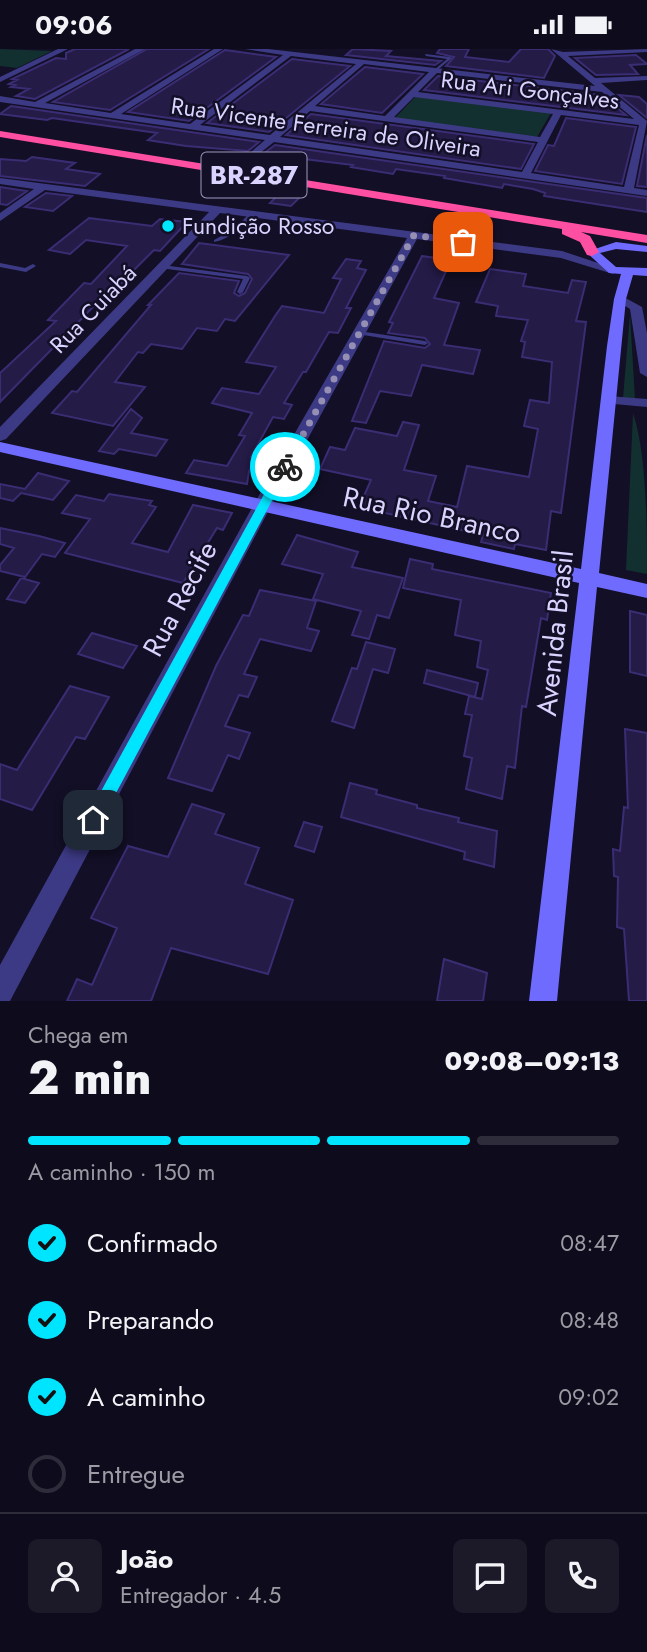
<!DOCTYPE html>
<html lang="pt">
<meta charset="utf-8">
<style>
body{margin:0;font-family:Jost,sans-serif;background:#1c1929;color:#f1f3f6;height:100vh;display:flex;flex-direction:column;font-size:26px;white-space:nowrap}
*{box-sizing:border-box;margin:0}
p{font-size:23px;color:#9b9ba3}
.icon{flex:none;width:38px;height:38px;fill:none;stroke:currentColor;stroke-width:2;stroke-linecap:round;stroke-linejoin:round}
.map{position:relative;height:952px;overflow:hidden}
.side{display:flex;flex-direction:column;background:#0e0b1c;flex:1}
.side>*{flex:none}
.pin{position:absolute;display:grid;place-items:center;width:60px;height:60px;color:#fff;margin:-30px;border-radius:14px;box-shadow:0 4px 10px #0006}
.courier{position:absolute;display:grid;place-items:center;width:70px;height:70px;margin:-35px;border:5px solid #00e5ff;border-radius:50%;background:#fff;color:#222;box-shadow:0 2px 9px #0007}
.overview em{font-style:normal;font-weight:800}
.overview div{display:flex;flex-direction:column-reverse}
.overview{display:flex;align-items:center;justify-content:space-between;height:119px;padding:0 28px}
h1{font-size:46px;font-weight:800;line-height:52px}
.bar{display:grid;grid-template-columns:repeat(4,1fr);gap:10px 7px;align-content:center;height:84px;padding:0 28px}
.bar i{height:9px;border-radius:5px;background:#2e2b3b}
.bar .current{background:#00e5ff}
.bar p{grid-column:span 4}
.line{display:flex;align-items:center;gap:18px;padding:0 28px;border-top:2px solid #2e2b3b}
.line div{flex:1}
.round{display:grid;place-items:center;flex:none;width:74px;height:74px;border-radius:10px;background:#1c1929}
ol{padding:0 28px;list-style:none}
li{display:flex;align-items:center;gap:21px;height:77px}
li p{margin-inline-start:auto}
li .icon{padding:7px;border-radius:50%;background:#00e5ff;color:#111;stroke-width:4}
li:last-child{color:#9b9ba3}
li i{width:38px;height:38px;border:4px solid #2e2b3b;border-radius:50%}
.status{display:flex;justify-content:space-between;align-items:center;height:49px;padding:0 35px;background:#0e0b1c;direction:ltr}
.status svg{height:19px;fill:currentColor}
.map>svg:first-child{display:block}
.green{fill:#12302f}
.building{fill:#241b47;stroke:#3b2d73;stroke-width:2}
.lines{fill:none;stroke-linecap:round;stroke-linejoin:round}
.lane{fill:#3d3a85;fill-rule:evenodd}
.street{fill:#3d3a85;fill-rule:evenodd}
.secondary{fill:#6f6bff;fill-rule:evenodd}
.highway{fill:#ff4fa3;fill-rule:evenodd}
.route{fill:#00e5ff}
.done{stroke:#948fb3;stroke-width:7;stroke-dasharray:0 12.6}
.poi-dot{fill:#00e5ff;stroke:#130f26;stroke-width:2.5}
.labels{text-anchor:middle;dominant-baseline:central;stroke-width:5;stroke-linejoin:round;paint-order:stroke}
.far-street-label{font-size:23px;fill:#d9d4ff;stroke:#130f26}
.far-poi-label{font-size:23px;fill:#d9d4ff;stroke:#130f26;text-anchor:start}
.shield{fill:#130f26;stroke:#9e99be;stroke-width:2}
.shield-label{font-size:26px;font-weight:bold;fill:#d9d4ff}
.street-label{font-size:28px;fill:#d9d4ff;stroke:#130f26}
</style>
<div class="status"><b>09:06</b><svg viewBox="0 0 49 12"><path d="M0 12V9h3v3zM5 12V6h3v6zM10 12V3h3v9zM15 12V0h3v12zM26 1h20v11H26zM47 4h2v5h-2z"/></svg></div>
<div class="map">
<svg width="647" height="952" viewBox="0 0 647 952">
<rect width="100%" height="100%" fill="#130f26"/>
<path class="green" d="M0,0L52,2L17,19L0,17Z
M416,47L551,64L537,88L395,69Z
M630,265L635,350L623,349Z
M633,364C647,406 647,478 647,525L626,521Z"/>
<path class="building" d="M75,0H129L35,50L16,47L29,40L11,38L15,36L9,35L17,31L12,30L56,9L66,10V4Z
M147,0H209L110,61L53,53Z
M353,0L391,2L386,7L441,12L435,16L346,6Z
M440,0H469L465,8L509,13L521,0H548L555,7L544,29L446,17L454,8L437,4Z
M225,1L276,8L189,72L128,63Z
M636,6L647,15L630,16L638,25L596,26L575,9Z
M292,10L350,17L269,83L207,74Z
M365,18L423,25L382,64L321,55Z
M438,27L601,46L626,66L424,41Z
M619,46L639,48L647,55V69Z
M11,57L259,93L248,102L186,97L148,91L157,84L52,69L47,71L0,65Z
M311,65L534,95L521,120L286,86Z
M566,69L636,78L622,135L535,122L548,96L554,97Z
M647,86V138L637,137Z
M275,96L647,149V163L544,147L545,144L533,140L504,135L502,139L444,129L445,127L396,120L393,125L351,118L353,116L263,105Z
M32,108L75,114L66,120L100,125L85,137L0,127V110L26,112Z
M0,138L27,142L7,156L0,155Z
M285,139L305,143L291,157L270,154Z
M46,144L72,147L53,162L25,158Z
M89,169L152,177L160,170L187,173L160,202L154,201L126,229L101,258L94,257L0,353V324L56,272L48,271L84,234L91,235L127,197L86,191L70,205L49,201Z
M199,194L289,206L235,272L225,270L217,282L197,279L182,300L151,295L143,304L138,303L115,333L145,338L113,377L52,364L72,342L77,343L151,256H148L179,224L239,232L234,244L239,247L245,244L252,230L248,225L182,215Z
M422,207L451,211L434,249L459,254L444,296L480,301L473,325L422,316L411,347L380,342L366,374L352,372L384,292L425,299L430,295L425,289L388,284L393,274L389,273Z
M346,210L361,212L357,219L366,221L346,259H351L338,284L329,283L306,323H303L284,354L292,356L284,370L273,368L251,408L256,409L249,422L247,435L186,424L194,411L227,417L245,387L239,386L252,364L212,354L222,339L259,345L276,318L246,313L275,267L282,257L324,264L341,230L333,229Z
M490,220L526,225L523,237L568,244L572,231L586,233L576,272L586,273L561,464L551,462L546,501L515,495L514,500L481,493L483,486L359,458L371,431L320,420L330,398L345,401L355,379L397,387L403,373L419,376L404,421L436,427L428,452L457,458L467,417L529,428L538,380L524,377L530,351L549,354L552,313L522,308L525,293L521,292L528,271L496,267L498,257L476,253Z
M131,360L142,369L131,384L167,391L156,407L119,400L114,405L99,402Z
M38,424L69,432L53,451L21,444L13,452L0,449V435L25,440Z
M109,445L152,452L149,456L156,458L132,494L168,503L193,456L232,464L223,481L217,479L183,534L65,504L90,470L62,464L76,446L104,452Z
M0,479L39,487L65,494L55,508L42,505L25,528L0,522V516L14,499L0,495Z
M297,486L358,503L352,518L403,529L389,569L377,566L369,590L352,586L361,562L313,550L323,525L282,515Z
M410,510L433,515L432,520L551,544L547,571L541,569L526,658L522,657L515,719L507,717L502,750L466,740L472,709L464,707L472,666L465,665L469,647L482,650L488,621L477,618L481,592L455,586L461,551L403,539Z
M21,529L39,534L25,554L7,550Z
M260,541L316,552L307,579L319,582L311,602L260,590L244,625L257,628L248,648L239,646L225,677L250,684L239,710L228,706L212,742L168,729L216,617L243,566L249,567Z
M630,562L647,566V627L630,623Z
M92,584L137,597L123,619L78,605Z
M366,593L395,600L388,624L373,620L354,679L332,672L352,619L357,620Z
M427,621L478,634L475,648L424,634Z
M70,637L109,648L85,690L76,688L32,761L0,750V715L17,721Z
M625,680L647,684V952H629L624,880L617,878L618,828L614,827L613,800L620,802L624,758L628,759Z
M350,734L377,741L376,745L417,756V759L459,769L458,773L497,782L494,818L464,810L465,803L341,768Z
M192,755L224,765L215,785L259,799L245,835L293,851L268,925L171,899L151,952H67L77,930L92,936L117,879L91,869L128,797L168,808Z
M304,773L322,778L314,803L295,797Z
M444,910L487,924L483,952H437Z"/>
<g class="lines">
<path class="lane" d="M425,5L450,8L452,9L435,23L434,21L447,10L426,7Z
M250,164L255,165C243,177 231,190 214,193V191L234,180Z
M0,214L25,219L33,215L36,217L26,223L0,218Z
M162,216L247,227L250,229L243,243L240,245L237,243L243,230L160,219L159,218Z
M359,282L425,292L428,294L425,296L357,285V283Z"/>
<path class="street" d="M58,0H68L0,33V28Z
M135,0H145L45,54L111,64L214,0H223L121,65L190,75L283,6L245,0H268L595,37L551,0L563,3L647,0V3L568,7L595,29L647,27V31L601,34L647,72L634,139L647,141V147L274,93L241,119L236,116L238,114L265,91L0,53V47L35,53ZM291,7L356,15L270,86L200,76ZM364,15L429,23L385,67L315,57ZM437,24L602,43L634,70L418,43ZM414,48L553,65L540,88L394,68ZM310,62L538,93L522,123L280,88ZM561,66L639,76L624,138L531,124Z
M0,129L562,202L619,221L613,225L561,209L417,190L271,457L10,952H0V916L253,457L407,189L220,164L6,390L0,392V378L209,163L45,141L0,172V164L34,140L0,135Z
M620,246L642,258L647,284V328L640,324L630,260L614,250Z
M608,347L647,350V358L603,354L601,351Z"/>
<path class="secondary" d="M616,193L647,197V203L616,200L600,204L616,218L647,219V227L633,226L626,250L599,524L647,535V549L597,538L557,952H529L579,534L0,403V393L581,520L607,297L614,250L621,225L609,224L586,203Z"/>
<path class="highway" d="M0,82L647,186V194L581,183L590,187L599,203L592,207L587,206L580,193L562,185V180L0,88Z"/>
</g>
<path class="route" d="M285,414L290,418L99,776H88V766L279,418Z"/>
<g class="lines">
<path class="done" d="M285,418L414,186L463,193"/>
</g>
<circle class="poi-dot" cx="168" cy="177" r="7"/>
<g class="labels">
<g class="far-street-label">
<text transform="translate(530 41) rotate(7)">Rua Ari Gonçalves</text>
<text transform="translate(326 78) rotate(8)">Rua Vicente Ferreira de Oliveira</text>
<text transform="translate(93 260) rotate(-46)">Rua Cuiabá</text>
</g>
<g class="far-poi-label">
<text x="182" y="177">Fundição Rosso</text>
</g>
<rect class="shield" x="201.5" y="103.5" width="105" height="45" rx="5"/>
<g class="shield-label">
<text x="254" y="126">BR-287</text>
</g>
<g class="street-label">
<text transform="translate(432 466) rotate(12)">Rua Rio Branco</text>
<text transform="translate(180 550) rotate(-62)">Rua Recife</text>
<text transform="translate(555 584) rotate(-84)">Avenida Brasil</text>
</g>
</g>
</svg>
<div class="pin" style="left:463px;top:193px;background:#ea580c"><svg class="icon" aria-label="bag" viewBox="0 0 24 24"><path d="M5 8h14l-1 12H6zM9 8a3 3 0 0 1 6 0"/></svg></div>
<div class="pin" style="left:93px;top:771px;background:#1f2937"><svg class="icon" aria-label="home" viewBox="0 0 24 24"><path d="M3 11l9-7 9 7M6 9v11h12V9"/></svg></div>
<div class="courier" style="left:285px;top:418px"><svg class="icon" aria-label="bike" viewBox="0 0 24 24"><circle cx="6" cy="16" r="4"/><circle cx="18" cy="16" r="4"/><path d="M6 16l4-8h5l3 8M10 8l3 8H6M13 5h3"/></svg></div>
</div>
<section class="side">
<div class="overview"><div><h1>2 min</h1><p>Chega em</p></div><em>09:08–09:13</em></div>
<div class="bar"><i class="current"></i><i class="current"></i><i class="current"></i><i></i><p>A caminho · 150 m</p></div>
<ol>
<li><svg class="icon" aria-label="check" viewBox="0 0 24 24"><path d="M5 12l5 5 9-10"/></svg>Confirmado<p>08:47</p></li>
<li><svg class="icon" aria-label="check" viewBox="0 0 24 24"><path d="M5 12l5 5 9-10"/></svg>Preparando<p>08:48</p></li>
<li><svg class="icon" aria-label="check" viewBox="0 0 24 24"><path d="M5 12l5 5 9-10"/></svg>A caminho<p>09:02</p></li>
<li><i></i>Entregue</li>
</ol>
<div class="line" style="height:126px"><a class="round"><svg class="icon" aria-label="person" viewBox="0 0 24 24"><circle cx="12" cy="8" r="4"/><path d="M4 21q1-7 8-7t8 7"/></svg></a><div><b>João</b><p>Entregador · 4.5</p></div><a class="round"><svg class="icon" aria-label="chat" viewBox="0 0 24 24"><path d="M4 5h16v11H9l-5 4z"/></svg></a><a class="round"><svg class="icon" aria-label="phone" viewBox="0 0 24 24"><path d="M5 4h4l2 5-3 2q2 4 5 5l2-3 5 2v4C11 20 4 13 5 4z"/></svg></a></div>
</section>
